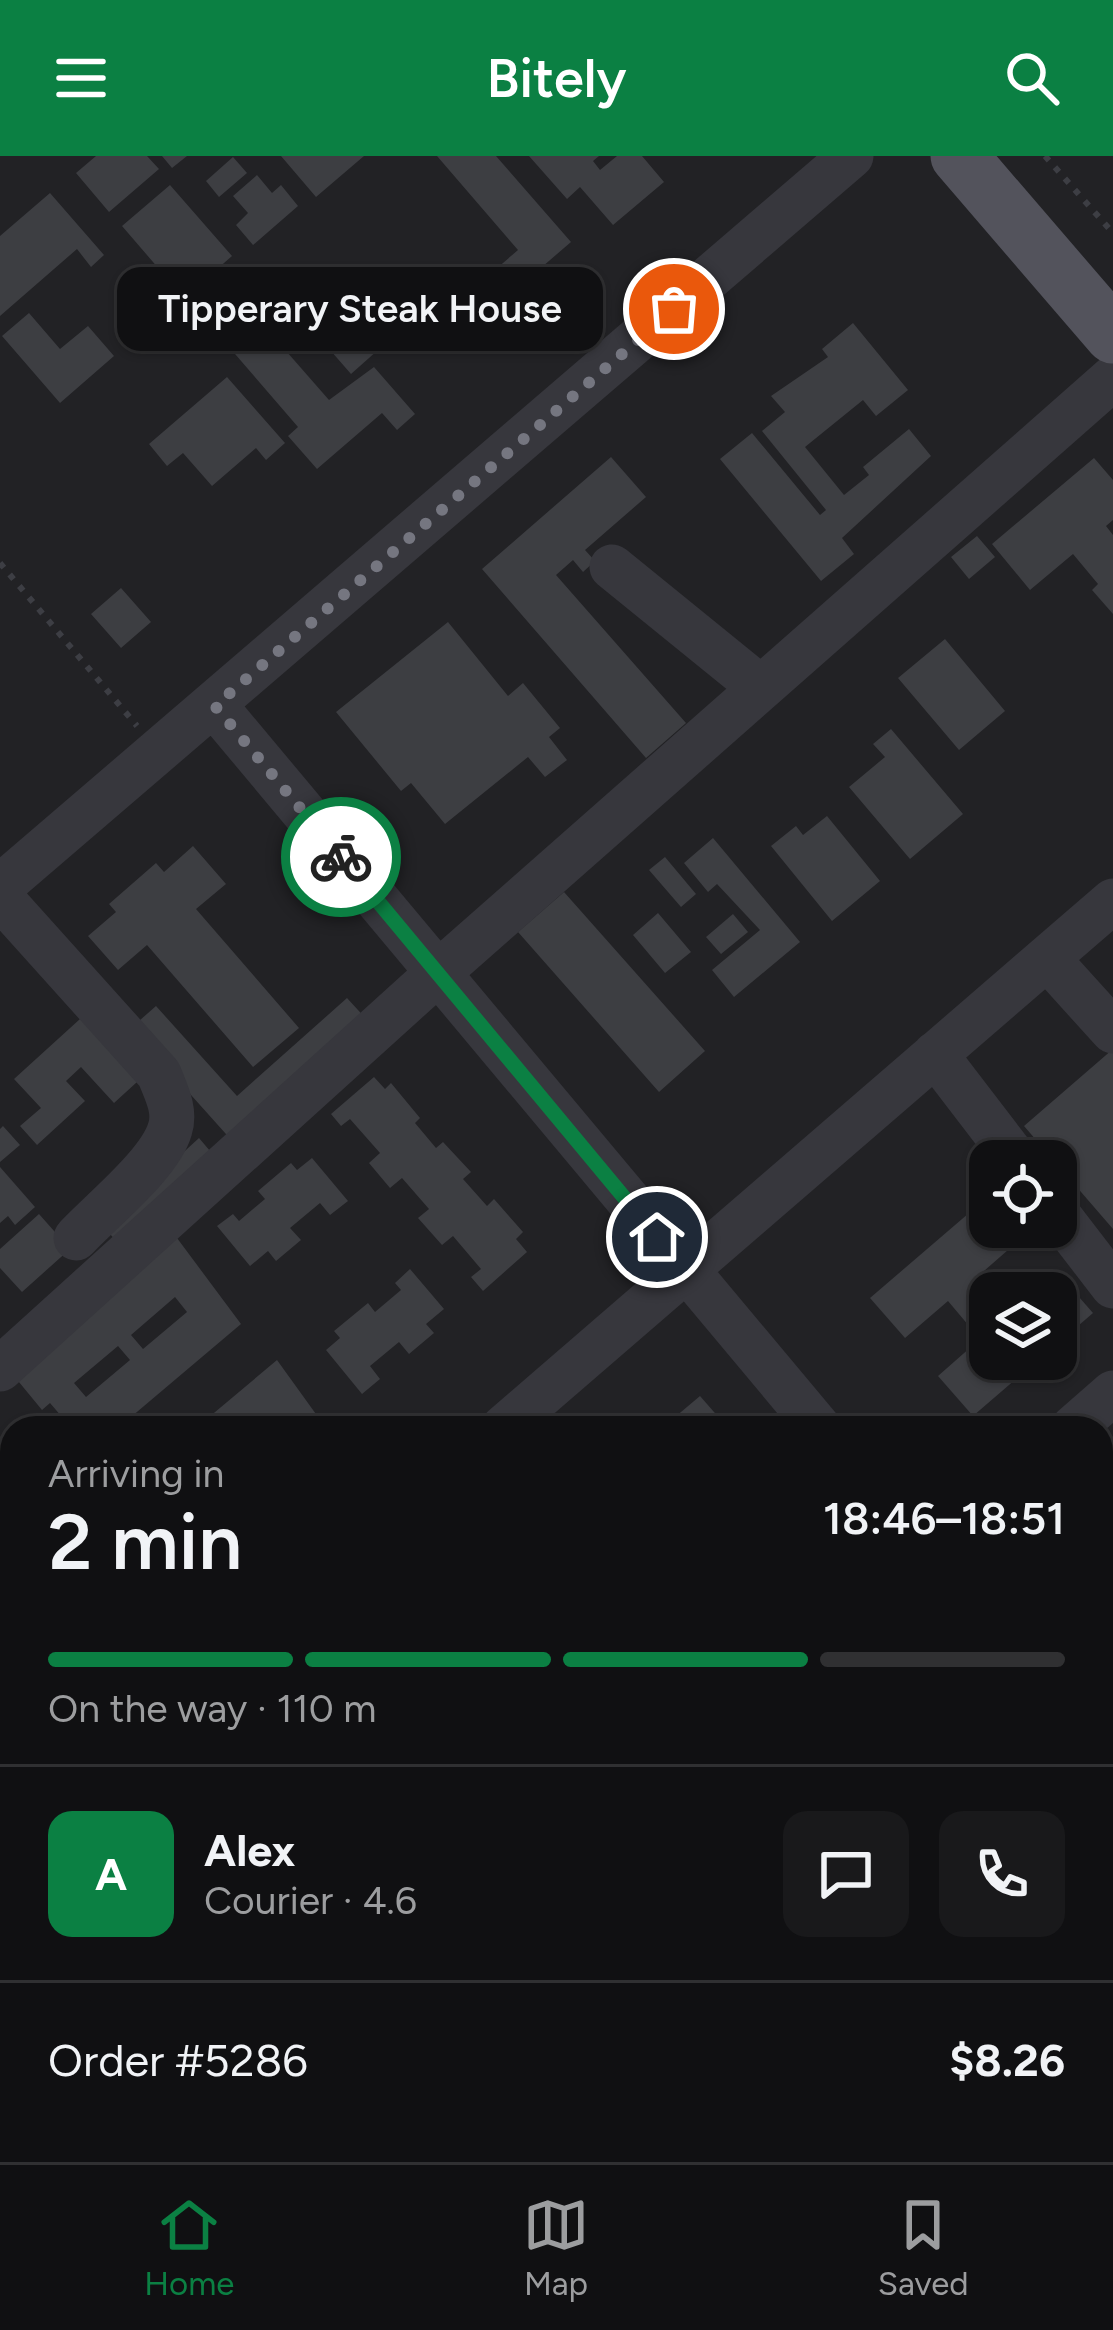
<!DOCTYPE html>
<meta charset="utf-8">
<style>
body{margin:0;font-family:Figtree,sans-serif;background:#19191b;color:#f1f3f6;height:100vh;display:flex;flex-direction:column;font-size:45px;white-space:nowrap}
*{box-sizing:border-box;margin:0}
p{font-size:39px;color:#9c9d9f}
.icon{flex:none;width:66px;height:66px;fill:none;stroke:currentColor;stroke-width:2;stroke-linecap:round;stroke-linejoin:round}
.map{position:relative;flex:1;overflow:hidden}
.details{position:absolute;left:0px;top:1260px;width:1113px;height:747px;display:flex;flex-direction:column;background:#101012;border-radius:36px 36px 0 0;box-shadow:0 3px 9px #0004,0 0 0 3px #303032}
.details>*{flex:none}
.buttons{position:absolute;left:969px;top:984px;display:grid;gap:24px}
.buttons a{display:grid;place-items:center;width:108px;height:108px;border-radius:24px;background:#101012;box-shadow:0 3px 9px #0004,0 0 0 3px #303032;font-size:60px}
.pin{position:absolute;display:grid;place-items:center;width:102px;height:102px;color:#fff;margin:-51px;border:6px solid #fff;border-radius:50%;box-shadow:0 3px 12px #0007}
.courier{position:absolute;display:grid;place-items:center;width:120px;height:120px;margin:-60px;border:9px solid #0b8043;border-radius:50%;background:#fff;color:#222;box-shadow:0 3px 15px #0007}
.bubble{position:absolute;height:84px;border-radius:24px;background:#101012;box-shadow:0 3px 9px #0004,0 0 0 3px #303032;font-size:39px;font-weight:600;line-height:84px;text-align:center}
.headline em{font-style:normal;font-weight:600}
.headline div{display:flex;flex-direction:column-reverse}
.headline{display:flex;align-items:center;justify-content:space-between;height:204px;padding:0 48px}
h1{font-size:78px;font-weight:600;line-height:90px}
.bar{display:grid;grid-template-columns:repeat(4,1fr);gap:18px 12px;align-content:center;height:144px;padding:0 48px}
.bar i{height:15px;border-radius:9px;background:#303032}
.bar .current{background:#0b8043}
.bar p{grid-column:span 4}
.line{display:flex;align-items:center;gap:30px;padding:0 48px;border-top:3px solid #303032}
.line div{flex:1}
.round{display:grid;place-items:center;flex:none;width:126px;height:126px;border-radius:24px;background:#19191b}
header{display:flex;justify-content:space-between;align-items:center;height:156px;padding:0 48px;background:#0b8043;color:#fff;font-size:54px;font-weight:600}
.tab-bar{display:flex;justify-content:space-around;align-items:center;height:168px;border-top:3px solid #303032;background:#101012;font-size:33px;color:#9c9d9f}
.tab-bar a{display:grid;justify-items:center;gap:6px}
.tab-bar .current{color:#0b8043}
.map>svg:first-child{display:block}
.built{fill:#222225;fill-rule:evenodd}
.building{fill:#3d3e42;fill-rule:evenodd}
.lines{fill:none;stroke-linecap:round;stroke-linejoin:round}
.path{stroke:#3d3e44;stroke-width:6;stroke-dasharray:6 9;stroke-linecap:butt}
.minor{stroke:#37373d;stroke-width:45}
.major{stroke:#53535c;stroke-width:57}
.done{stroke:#757680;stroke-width:12;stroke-dasharray:0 21.6}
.route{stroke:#0b8043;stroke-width:15}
</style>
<header><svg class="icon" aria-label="menu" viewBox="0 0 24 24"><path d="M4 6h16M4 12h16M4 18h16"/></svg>Bitely<svg class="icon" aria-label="search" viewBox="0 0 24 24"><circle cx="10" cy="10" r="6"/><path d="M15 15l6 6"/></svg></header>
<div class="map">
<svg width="1113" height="2006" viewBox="0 0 1113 2006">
<rect width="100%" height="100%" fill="#161618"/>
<path class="built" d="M0,0H1113V2006H0ZM990,1005H1056V1071H990ZM990,1137H1056V1203H990ZM12,1272H1101V1995H12Z"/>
<path class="building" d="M96,0H147L159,13L109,56L76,17Z
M162,0H187L172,12Z
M281,0H364L316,41Z
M437,0H496L571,86L464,178L446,156L518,94Z
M529,0H599L593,5L600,14L617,0H642L664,26L613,69L580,31L567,43Z
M233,1L247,17L219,41L206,25Z
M257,19L272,37L281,29L298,50L253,89L236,69L248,57L233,40Z
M170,29L232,100L184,142L122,70Z
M50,37L104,99L91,111L77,93L0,160V80Z
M372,132L405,170L351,218L317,179Z
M273,152L301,184L287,196L329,244L374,211L415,258L397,274L382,257L317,313L288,280L298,271L229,191Z
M29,157L60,193L88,170L114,200L60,247L2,180Z
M853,167L908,234L876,260L863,244L805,291L844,339L869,319L863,311L909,273L931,300L842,382L854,398L821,425L720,303L752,277L820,359L826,354L762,275L785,256L771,240L828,201L822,193Z
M227,221L285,287L266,304L256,292L212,330L183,297L167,310L149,288Z
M611,301L646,341L585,394L595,405L583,416L573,404L556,419L686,567L646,602L482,413Z
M1094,302L1113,324V364L1106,370L1113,379V458L1092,434L1098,428L1073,398L1030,434L992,388Z
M977,380L995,401L969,423L951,401Z
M121,432L151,466L121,492L91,458Z
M448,466L508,540L523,527L560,572L549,581L567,604L545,621L528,601L445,668L411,627L401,635L336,556Z
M945,483L1005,555L959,594L898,522Z
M891,573L963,658L910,703L849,631L885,601L873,588Z
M827,660L880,725L832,765L771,690L796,670L803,679Z
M713,682L800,786L734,841L712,814L760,774L717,728L708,736L684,707Z
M193,690L226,728L196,753L299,872L253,911L147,789L118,814L88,780L116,756L109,748L156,707L164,716Z
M665,701L696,738L681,751L649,714Z
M564,736L705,895L659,936L518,776Z
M658,757L691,796L665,817L633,779Z
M733,758L748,776L721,798L706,781Z
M347,842L369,866L234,987L131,872L156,850L237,940Z
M91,853L148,916L114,947L81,911L66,925L85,945L37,989L20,970L41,952L14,923Z
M1113,893V1073L1024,970Z
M374,921L385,933L391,927L420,962L415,967L436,992L443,986L471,1016L463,1023L487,1050L494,1043L523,1076L516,1083L527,1096L483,1135L471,1121L481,1113L453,1080L442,1089L418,1062L429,1053L402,1022L390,1032L369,1007L380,997L350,963L341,970L331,958Z
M3,970L20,989L0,1006V973Z
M199,982L216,1002L117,1086L103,1070Z
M312,1002L348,1045L330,1059L320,1047L290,1072L301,1084L276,1105L268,1095L250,1110L217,1070L233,1058L239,1065L265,1043L258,1035L291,1007L297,1014Z
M0,1011L35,1051L15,1069L8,1060L0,1067Z
M990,1039V1071H1018L1025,1079L976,1122L990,1139V1203H1039L973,1260L938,1220L980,1183L948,1145L905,1182L870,1142Z
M39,1058L70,1093L22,1136L0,1112V1093Z
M177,1082L241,1168L118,1272H57L54,1268L62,1261L50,1247L42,1254L14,1220ZM175,1141L187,1156L143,1193L131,1179ZM118,1190L130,1204L86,1241L74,1227Z
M410,1113L444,1153L426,1168L434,1177L409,1198L399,1186L370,1210L380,1223L362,1238L326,1194L340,1182L334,1175L368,1147L375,1156L401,1134L395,1127Z
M1058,1117L1093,1157L1056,1189V1137H1034Z
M277,1204L326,1272H283L275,1263L264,1272H196Z
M700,1240L728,1272H662Z
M1101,1399L1113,1413V1479L1101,1465Z
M12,1480V1529L0,1539V1490Z
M1113,1906V1993L1098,2006H1002L1014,1995H1101V1917Z
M24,1995H65L75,2006H11Z
M369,1995H447L457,2006H378Z
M567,1995H650L637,2006H554Z"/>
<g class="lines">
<path class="path" d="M1045,0L1113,77
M0,407L137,570"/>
<path class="minor" d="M612,411L761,532
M215,550L819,1272
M0,731L851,0
M0,741L159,918C166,936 176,954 170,973C160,1008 101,1055 76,1082
M1047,802L1113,875
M935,898L1017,1005
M1056,1056L1113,1130
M0,1213L439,816L1113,222
M503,1272L1113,745
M1073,1272L1113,1237
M1101,1605L1113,1619
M0,1708L12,1698
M0,1745L12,1758
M1101,1752L1113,1741
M1101,1878L1113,1868
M151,2006L164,1995
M241,2006L253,1995
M812,2006L824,1995
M955,2006L968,1995"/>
<path class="major" d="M959,0L1113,179"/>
</g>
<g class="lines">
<path class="done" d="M341,701L215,550L674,153"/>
<path class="route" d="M341,701L657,1081"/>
</g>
</svg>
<div class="buttons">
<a><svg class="icon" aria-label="locate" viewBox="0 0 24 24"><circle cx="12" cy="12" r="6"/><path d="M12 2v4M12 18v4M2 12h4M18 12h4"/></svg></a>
<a><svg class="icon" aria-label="layers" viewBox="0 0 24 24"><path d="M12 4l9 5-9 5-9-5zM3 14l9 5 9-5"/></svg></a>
</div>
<div class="pin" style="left:674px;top:153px;background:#ea580c"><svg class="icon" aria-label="bag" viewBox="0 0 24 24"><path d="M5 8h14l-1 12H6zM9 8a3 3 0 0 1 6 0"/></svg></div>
<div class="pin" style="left:657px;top:1081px;background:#1f2937"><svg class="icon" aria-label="home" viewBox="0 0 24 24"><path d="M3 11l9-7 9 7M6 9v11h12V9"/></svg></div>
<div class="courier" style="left:341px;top:701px"><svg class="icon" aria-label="bike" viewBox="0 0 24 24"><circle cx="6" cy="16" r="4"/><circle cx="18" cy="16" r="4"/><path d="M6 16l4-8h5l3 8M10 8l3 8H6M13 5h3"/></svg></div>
<div class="bubble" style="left:117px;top:111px;width:486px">Tipperary Steak House</div>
<section class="details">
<div class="headline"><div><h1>2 min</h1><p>Arriving in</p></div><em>18:46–18:51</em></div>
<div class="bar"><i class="current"></i><i class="current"></i><i class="current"></i><i></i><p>On the way · 110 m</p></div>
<div class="line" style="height:216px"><b class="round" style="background:#0b8043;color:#fff">A</b><div><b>Alex</b><p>Courier · 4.6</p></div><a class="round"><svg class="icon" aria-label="chat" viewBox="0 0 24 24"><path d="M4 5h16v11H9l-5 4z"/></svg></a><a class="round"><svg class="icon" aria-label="phone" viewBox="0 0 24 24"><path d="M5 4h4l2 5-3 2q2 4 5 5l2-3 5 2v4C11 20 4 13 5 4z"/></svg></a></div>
<div class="line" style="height:156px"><div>Order #5286</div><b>$8.26</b></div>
</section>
</div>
<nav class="tab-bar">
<a class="current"><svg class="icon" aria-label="home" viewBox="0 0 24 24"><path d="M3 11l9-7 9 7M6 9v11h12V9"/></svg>Home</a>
<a><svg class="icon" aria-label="map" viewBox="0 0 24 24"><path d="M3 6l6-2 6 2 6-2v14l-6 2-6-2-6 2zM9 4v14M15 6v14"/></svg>Map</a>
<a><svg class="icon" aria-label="saved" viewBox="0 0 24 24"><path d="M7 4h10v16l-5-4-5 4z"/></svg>Saved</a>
</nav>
